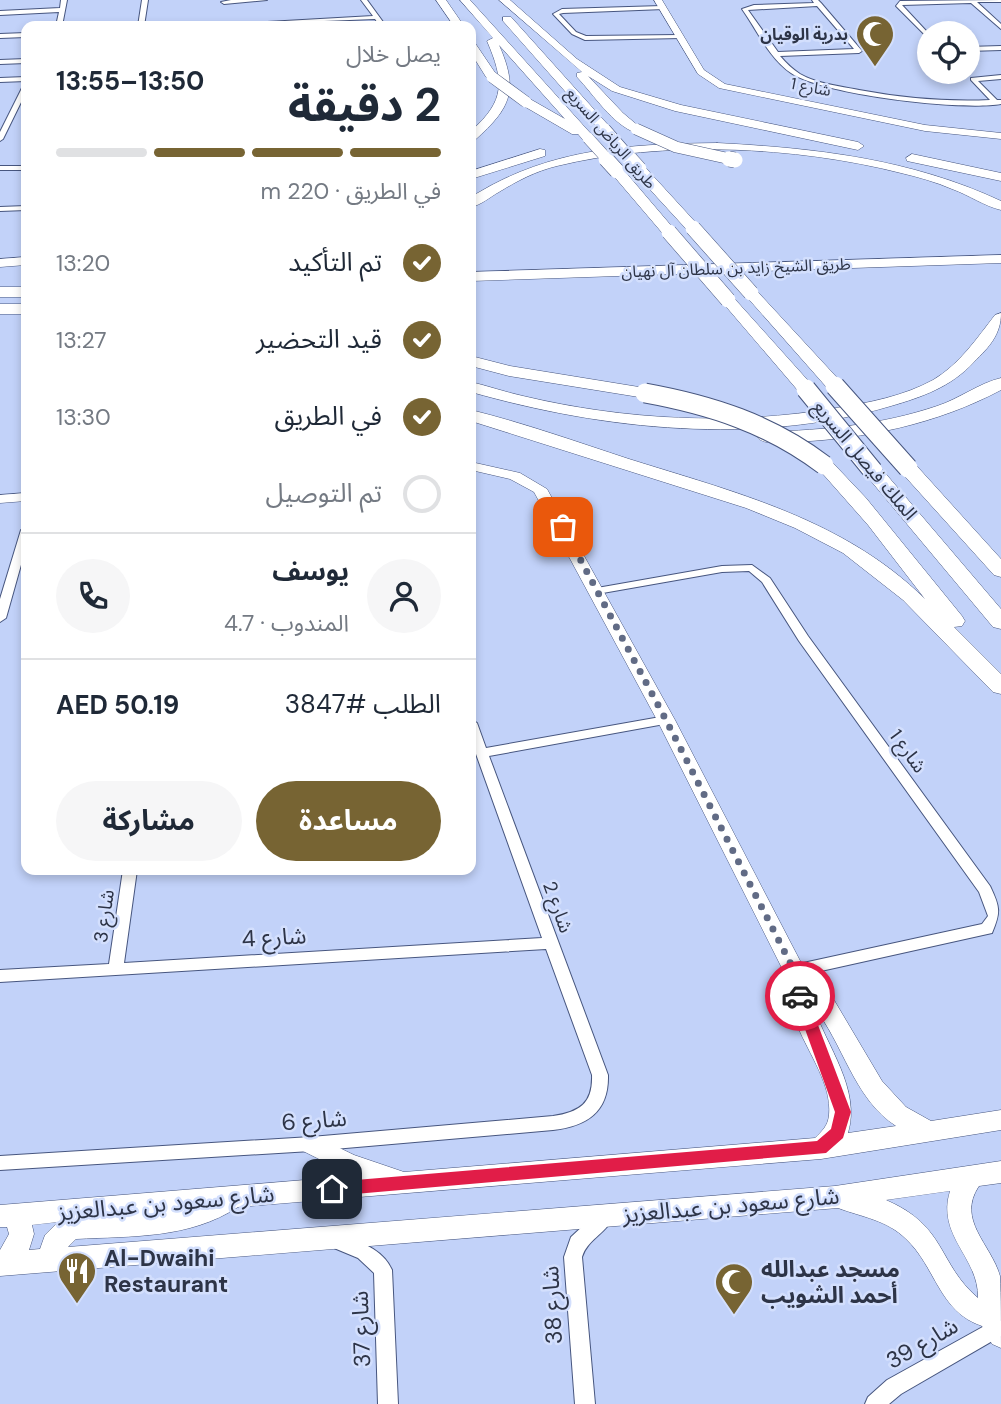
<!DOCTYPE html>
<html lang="ar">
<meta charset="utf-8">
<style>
body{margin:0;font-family:"DM Sans","Noto Sans Arabic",sans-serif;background:#f6f6f7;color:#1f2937;direction:rtl;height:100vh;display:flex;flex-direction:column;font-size:26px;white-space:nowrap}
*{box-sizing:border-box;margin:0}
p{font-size:23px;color:#747a83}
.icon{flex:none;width:38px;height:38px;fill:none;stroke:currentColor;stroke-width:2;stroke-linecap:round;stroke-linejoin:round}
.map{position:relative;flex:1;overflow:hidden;direction:ltr}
.details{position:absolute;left:21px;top:21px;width:455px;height:854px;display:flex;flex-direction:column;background:#fff;border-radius:14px;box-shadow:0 4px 10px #0003;direction:rtl}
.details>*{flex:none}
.controls{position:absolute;left:917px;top:21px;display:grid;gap:14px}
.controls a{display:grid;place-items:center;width:63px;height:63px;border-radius:50%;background:#fff;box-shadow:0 4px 10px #0003;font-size:35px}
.pin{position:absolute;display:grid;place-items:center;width:60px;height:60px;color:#fff;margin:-30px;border-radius:14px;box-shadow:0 4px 10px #0006}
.courier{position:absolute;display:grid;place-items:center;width:70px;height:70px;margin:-35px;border:5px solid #e11d48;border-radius:50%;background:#fff;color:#222;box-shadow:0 2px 9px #0007}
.head em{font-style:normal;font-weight:700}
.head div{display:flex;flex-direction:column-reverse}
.head{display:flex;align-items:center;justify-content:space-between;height:119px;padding:0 35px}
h1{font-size:46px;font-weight:700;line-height:52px}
.bar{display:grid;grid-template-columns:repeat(4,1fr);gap:10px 7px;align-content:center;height:84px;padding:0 35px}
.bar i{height:9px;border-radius:5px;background:#e0e1e3}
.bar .active{background:#776433}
.bar p{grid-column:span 4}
.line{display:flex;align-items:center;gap:18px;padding:0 35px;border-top:2px solid #e0e1e3}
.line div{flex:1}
.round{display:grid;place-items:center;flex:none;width:74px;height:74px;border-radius:37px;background:#f6f6f7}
ol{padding:0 35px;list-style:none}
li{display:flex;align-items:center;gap:21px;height:77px}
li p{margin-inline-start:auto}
li .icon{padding:7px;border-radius:50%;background:#776433;color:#fff;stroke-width:4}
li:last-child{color:#747a83}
li i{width:38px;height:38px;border:4px solid #e0e1e3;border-radius:50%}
.action{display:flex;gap:14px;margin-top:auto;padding:14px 35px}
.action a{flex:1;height:80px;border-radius:42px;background:#776433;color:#fff;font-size:28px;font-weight:700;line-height:80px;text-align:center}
.action a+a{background:#f6f6f7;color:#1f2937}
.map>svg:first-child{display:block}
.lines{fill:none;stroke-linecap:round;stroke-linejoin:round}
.street-casing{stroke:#47567f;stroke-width:2}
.secondary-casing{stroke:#47567f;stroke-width:1}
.highway-casing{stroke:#47567f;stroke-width:1}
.street{fill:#fff;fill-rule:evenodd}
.secondary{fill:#fff;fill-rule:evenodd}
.highway{fill:#fff;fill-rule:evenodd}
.highway-bridge-far2-casing{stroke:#47567f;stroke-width:12;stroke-linecap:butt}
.highway-bridge-far1-casing{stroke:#47567f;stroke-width:16;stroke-linecap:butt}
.highway-bridge-casing{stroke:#47567f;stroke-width:21;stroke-linecap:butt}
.highway-bridge-far2{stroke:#fff;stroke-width:11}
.highway-bridge-far1{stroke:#fff;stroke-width:15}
.highway-bridge{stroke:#fff;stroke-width:19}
.route{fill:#e11d48}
.done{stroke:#616b85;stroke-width:7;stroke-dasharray:0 12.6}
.labels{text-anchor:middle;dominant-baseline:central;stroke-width:5;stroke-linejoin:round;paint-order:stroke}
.far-poi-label{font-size:16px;font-weight:bold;fill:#2d3447;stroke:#d3dffd;text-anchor:end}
.far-street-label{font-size:16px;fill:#2d3447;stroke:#d3dffd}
.street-label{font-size:19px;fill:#2d3447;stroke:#d3dffd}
.near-street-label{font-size:23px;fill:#2d3447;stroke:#d3dffd}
.near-poi-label{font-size:23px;font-weight:bold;fill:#2d3447;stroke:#d3dffd;text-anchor:start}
</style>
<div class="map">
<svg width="1001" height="1404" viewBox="0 0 1001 1404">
<rect width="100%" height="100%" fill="#c2d2f9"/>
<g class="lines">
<defs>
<path id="street" d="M61,0H67L62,26H56L59,12L0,15V11L60,8Z
M142,0H148L144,26H138Z
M267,0L224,4L221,2L231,0Z
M361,0H367L386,26H380L375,19L197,26L373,16Z
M812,0H818L821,3L862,51L859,53L780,56C786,63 792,69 800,74C818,84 839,86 859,90C902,98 946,102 990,100L971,80V78L1001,75V79L978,81L997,100H1001V104C962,111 823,95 791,73C769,58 757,30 742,9L754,5L814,3ZM817,6L854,49L778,52L748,10Z
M1001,0V2H977L1001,24V29L971,3L902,5L929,34V39L896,6L900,1Z
M662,6L664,9L563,13L559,14L576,32L586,36L679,35L681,38L585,40L572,34L553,14L562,9Z
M26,33V37L0,38V34Z
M1001,46V50L968,51V47Z
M26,59V63L0,64V60Z
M26,77V81L0,82V78Z
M26,84V92L3,139L0,141V132L23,86Z
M0,166H26V170H0Z
M26,206V210L0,211V207Z
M26,527V547L6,618L0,622V599L21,530Z
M752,565L770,578L808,636L990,886C1000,907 1001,912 992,933L794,977L789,975L787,971L789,967L794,965L982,924L988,916L979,892L799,641L762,582L749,571L722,572L597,594L591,591L597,588L722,566Z
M666,716L672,720L670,723L489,756L608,1075C609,1112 587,1126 553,1130L311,1151L0,1170V1156L311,1137L553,1116C580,1112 593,1103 592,1075L546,949L0,982V970L109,964L123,870H137L124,963L542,938L471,740V719L477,723L486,748Z
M604,1210L610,1212L613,1218C605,1234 587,1240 582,1257L595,1404H575L564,1257L571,1237L598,1212Z
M340,1234C360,1242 383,1249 392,1270L398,1404H378L374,1273L358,1258L334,1248L331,1242L334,1236Z
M997,1319L1001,1321V1336L901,1394L889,1404H865L868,1397L887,1380Z"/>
<path id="secondary" d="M654,0H662L704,70L725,84L925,125L1001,133V139L925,131L719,88L698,74Z
M471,462L520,473L547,489L675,720L809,978L834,1000L882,1081L906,1107L931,1121L1001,1110V1130L821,1159L238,1207C189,1239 132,1236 76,1239L68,1247L835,1186L1001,1161V1183L979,1186C956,1220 991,1244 1000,1276C1001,1295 1001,1328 1001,1348L992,1344L982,1326C939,1312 936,1267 906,1239C887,1220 862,1217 838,1208L0,1276V1250L9,1234L7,1227H0V1205L353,1176L303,1151L299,1144L303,1137L311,1134L354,1155L404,1172L815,1138C822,1131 828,1126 829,1115C832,1085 809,1054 798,1027C793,1013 791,999 790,984L657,720L534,492L510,479L471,470ZM813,1006C844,1044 853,1098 896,1126L848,1133C861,1089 827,1047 813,1006ZM950,1191C936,1236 979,1257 978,1298C937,1263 947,1226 886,1200ZM58,1222L45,1235L40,1249L29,1250L34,1234L32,1225Z
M26,493V501L0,503V495Z"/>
<path id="highway" d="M436,0H446L464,26H454Z
M460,0H470L592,135V141H584L578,134H572L522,105V99H530L565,119L499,45C519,90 511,108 475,140L471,141V131C506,100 504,81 487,41L493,38Z
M499,0H510L577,59L620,87L681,105L858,142L864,146L858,150L675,111L612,91L588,76L623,113L642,129L636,133C612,124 594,95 577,77V73L582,72Z
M503,17H511L609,126V132H601L503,21Z
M471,42L475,43L498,77L496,79L486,77L471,53Z
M717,143C816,148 911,159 1001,201V210C984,206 969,195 952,189C936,182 918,177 901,173C795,146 663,140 557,166C536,171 517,181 499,192C490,197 481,205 471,207V197L476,194C552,148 630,144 717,143Z
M540,149L545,150V156L471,179V171Z
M912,154L1001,173V181L907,161L906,158Z
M639,165L644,166L698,225V231H688L634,172V166Z
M617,167L622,168L674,229V235H664L612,174V168Z
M1001,255V263L471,281V272Z
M26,257V265L0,267V259Z
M0,287H26V297H0Z
M751,288L756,290L841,382L844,386L841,390H829L746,296L743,293Z
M728,295L733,297L812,385L815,389L812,393H800L723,303L720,300Z
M0,304H26V314H0Z
M1001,313C1001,335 989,347 974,362C951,387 922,397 891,406C756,446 605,430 471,392V382C488,386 505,392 523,396C624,420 733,426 836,408C868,403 904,396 933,380C960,364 977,338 995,315Z
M471,356L510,366L645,388L654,393L645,398L509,376L471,366Z
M1001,378V390C937,424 865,439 793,442C782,442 765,446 757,437L766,432C824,430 881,425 937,406C959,399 979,383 1001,378Z
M471,410C524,423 577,442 629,459C734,492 844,519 925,599L868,525L815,465L824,459L831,461L866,498L962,616L965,621L962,626L954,627L1001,674V694L993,692L903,600L843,553L795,528L746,508L471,421Z
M908,462L915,464L1001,559V577L994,575L901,472L899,468Z
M873,465L880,467L1001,609V629L993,627L866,475L864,471L866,467Z"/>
</defs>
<use href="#street" class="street-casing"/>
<use href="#secondary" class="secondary-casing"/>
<use href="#highway" class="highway-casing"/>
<use href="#street" class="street"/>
<use href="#secondary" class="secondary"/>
<use href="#highway" class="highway"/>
<defs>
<path id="highway-bridge-far2" d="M492,77L526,102
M605,129L632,160
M636,129L676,147L735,160
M588,138L608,160"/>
<path id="highway-bridge-far1" d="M606,159L617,171
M630,159L639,169
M729,159L735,160
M693,228L751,293
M669,232L728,300"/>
<path id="highway-bridge" d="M835,386L908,468
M806,389L873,471
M645,393C711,405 770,424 824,465"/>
</defs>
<use href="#highway-bridge-far2" class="highway-bridge-far2-casing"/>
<use href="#highway-bridge-far1" class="highway-bridge-far1-casing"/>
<use href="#highway-bridge" class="highway-bridge-casing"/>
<use href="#highway-bridge-far2" class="highway-bridge-far2"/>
<use href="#highway-bridge-far1" class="highway-bridge-far1"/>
<use href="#highway-bridge" class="highway-bridge"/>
</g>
<path class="route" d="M800,991L807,996L851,1112L843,1138L826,1153L332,1196L327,1194L325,1189L327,1184L332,1182L817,1141L831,1129L835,1112L793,996Z"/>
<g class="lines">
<path class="done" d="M563,527L666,720L801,984L800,996"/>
</g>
<defs>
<symbol id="mosque-pin" viewBox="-11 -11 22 30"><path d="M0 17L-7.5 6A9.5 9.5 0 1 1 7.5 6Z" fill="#776433" stroke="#d3dffd"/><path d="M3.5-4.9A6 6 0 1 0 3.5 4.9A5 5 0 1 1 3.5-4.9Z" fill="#fff"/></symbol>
<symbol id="restaurant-pin" viewBox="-11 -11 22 30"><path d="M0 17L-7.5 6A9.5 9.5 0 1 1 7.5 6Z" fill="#776433" stroke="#d3dffd"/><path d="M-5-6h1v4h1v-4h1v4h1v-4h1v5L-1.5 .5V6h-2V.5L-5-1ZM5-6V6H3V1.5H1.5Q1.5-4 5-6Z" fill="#fff"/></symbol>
</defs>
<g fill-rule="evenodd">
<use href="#mosque-pin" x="853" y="12" width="44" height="60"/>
<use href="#restaurant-pin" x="55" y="1249" width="44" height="60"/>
<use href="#mosque-pin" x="712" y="1260" width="44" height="60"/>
</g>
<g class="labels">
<g class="far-poi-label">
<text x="848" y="34">بدرية الوقيان</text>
</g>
<g class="far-street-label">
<text transform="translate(811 87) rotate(11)">شارع 1</text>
<text transform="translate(611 138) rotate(49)">طريق الرياض السريع</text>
<text transform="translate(736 268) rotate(-2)">طريق الشيخ زايد بن سلطان آل نهيان</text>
</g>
<g class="street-label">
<text transform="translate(865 460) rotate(50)">الملك فيصل السريع</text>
<text transform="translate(908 751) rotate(54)">شارع 1</text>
<text transform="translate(558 907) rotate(70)">شارع 2</text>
<text transform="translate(104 916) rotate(-82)">شارع 3</text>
</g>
<g class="near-street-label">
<text transform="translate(274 937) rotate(-3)">شارع 4</text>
<text transform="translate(314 1120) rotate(-4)">شارع 6</text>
<text transform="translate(166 1203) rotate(-5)">شارع سعود بن عبدالعزيز</text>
<text transform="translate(731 1205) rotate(-5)">شارع سعود بن عبدالعزيز</text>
<text transform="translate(552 1305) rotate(-93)">شارع 38</text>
<text transform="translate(361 1329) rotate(-92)">شارع 37</text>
<text transform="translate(922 1343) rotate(-30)">شارع 39</text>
</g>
<g class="near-poi-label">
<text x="104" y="1258">Al-Dwaihi<tspan x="104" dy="26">Restaurant</tspan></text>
<text x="761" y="1269">مسجد عبدالله<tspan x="761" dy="26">أحمد الشويب</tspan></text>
</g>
</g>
</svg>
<div class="controls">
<a><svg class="icon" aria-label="locate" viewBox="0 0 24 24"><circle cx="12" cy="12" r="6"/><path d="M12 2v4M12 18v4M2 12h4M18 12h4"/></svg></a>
</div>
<div class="pin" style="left:563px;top:527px;background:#ea580c"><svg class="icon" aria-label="bag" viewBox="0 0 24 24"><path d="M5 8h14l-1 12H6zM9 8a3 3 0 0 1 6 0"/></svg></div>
<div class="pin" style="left:332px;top:1189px;background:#1f2937"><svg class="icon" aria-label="home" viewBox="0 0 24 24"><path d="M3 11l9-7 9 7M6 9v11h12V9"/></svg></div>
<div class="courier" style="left:800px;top:996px"><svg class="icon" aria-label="car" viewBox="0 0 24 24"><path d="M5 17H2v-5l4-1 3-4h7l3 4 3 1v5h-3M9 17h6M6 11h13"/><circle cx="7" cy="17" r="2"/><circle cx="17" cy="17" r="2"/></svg></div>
<section class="details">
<div class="head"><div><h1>2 دقيقة</h1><p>يصل خلال</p></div><em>13:50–13:55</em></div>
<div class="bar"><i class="active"></i><i class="active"></i><i class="active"></i><i></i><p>في الطريق · 220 m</p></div>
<ol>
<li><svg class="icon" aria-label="check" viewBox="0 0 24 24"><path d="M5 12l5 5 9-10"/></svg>تم التأكيد<p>13:20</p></li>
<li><svg class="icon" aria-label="check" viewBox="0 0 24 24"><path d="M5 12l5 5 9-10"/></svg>قيد التحضير<p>13:27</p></li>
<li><svg class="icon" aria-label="check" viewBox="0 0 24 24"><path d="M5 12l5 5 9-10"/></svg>في الطريق<p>13:30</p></li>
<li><i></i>تم التوصيل</li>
</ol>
<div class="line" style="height:126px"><a class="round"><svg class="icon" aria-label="person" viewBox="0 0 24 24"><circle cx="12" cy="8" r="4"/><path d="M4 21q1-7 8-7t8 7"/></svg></a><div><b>يوسف</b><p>المندوب · 4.7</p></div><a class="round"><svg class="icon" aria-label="phone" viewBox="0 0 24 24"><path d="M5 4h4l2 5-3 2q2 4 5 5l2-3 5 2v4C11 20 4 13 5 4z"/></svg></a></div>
<div class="line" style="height:91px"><div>الطلب #3847</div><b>AED 50.19</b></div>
<div class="action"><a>مساعدة</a><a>مشاركة</a></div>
</section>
</div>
